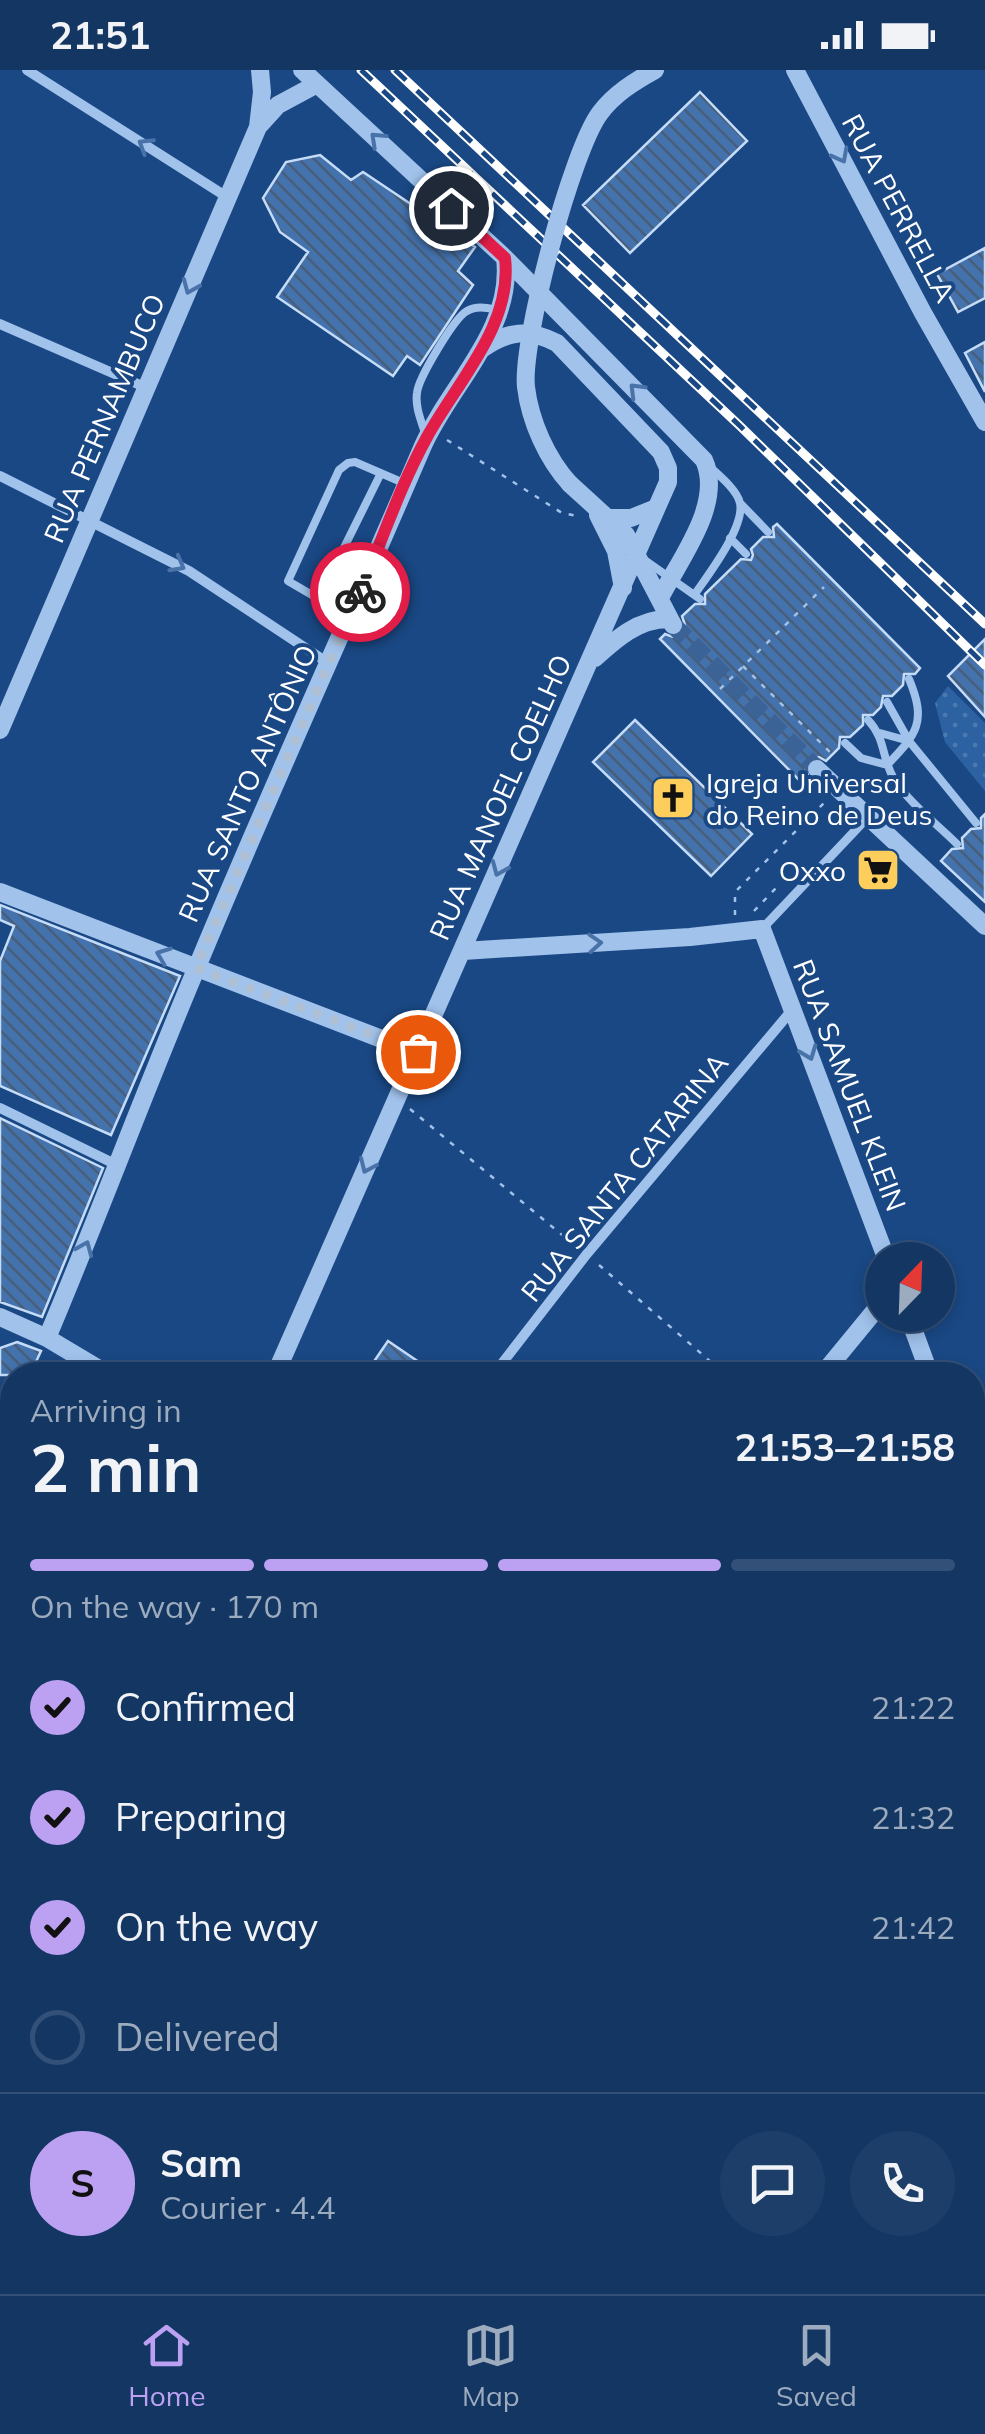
<!DOCTYPE html>
<meta charset="utf-8">
<style>
body{margin:0;font-family:Mulish,sans-serif;background:#1d3e69;color:#f1f3f6;height:100vh;display:flex;flex-direction:column;font-size:38px;white-space:nowrap}
*{box-sizing:border-box;margin:0}
p{font-size:32px;color:#9dabbe}
.icon{flex:none;width:55px;height:55px;fill:none;stroke:currentColor;stroke-width:2;stroke-linecap:round;stroke-linejoin:round}
.map{position:relative;flex:1;overflow:hidden}
.details{position:absolute;left:0px;top:1292px;width:985px;height:932px;display:flex;flex-direction:column;background:#143663;border-radius:40px 40px 0 0;box-shadow:0 5px 15px #0003,0 0 0 2px #335078}
.details>*{flex:none}
.needle{width:65px;rotate:23deg}
.tools{position:absolute;left:865px;top:1172px;display:grid;gap:20px}
.tools a{display:grid;place-items:center;width:90px;height:90px;border-radius:50%;background:#143663;box-shadow:0 5px 15px #0003,0 0 0 2px #335078;font-size:50px}
.pin{position:absolute;display:grid;place-items:center;width:85px;height:85px;color:#fff;margin:-42px;border:5px solid #fff;border-radius:50%;box-shadow:0 2px 10px #0007}
.courier{position:absolute;display:grid;place-items:center;width:100px;height:100px;margin:-50px;border:8px solid #e11d48;border-radius:50%;background:#fff;color:#222;box-shadow:0 2px 12px #0007}
.headline em{font-style:normal;font-weight:700}
.headline div{display:flex;flex-direction:column-reverse}
.headline{display:flex;align-items:center;justify-content:space-between;height:170px;padding:0 30px}
h1{font-size:65px;font-weight:700;line-height:75px}
.bar{display:grid;grid-template-columns:repeat(4,1fr);gap:15px 10px;align-content:center;height:120px;padding:0 30px}
.bar i{height:12px;border-radius:8px;background:#335078}
.bar .on{background:#bca0f2}
.bar p{grid-column:span 4}
.line{display:flex;align-items:center;gap:25px;padding:0 30px;border-top:2px solid #335078}
.line div{flex:1}
.round{display:grid;place-items:center;flex:none;width:105px;height:105px;border-radius:52px;background:#1d3e69}
ol{padding:0 30px;list-style:none}
li{display:flex;align-items:center;gap:30px;height:110px}
li p{margin-inline-start:auto}
li .icon{padding:10px;border-radius:50%;background:#bca0f2;color:#111;stroke-width:4}
li:last-child{color:#9dabbe}
li i{width:55px;height:55px;border:5px solid #335078;border-radius:50%}
.status{display:flex;justify-content:space-between;align-items:center;height:70px;padding:0 50px;background:#143663;direction:ltr}
.status svg{height:28px;fill:currentColor}
.tabs{display:flex;justify-content:space-around;align-items:center;height:140px;border-top:2px solid #335078;background:#143663;font-size:28px;color:#9dabbe}
.tabs a{display:grid;justify-items:center;gap:5px}
.tabs .on{color:#bca0f2}
.map>svg:first-child{display:block}
.grass{fill:url(#grass-dots)}
.building{fill:url(#building-back-hatch);stroke:#c5dcf8;stroke-width:2.5}
.lines{fill:none;stroke-linecap:round;stroke-linejoin:round}
.tertiary-tunnel{stroke:#3c6396;stroke-width:18;stroke-dasharray:18 9;stroke-linecap:butt}
.path{stroke:#a0c2eb;stroke-width:2.5;stroke-dasharray:5 8;stroke-linecap:butt}
.service{stroke:#a0c2eb;stroke-width:8}
.pedestrian{stroke:#a0c2eb;stroke-width:9}
.minor{stroke:#a0c2eb;stroke-width:10}
.tertiary{stroke:#a0c2eb;stroke-width:18}
.primary{stroke:#e4efff;stroke-width:25}
.rail-casing{stroke:#fff;stroke-width:9}
.rail{stroke:#1a4884;stroke-width:5;stroke-dasharray:15;stroke-linecap:butt}
.tertiary-bridge{stroke:#a0c2eb;stroke-width:18}
.oneway{stroke:#4973a8}
.done{stroke:#afbfd4;stroke-width:10;stroke-dasharray:0 18}
.route{stroke:#e11d48;stroke-width:12}
.labels{text-anchor:middle;dominant-baseline:central;stroke-width:8;stroke-linejoin:round;paint-order:stroke}
.street-label{font-size:28px;fill:#fff;stroke:#1a4884}
.poi-label{font-size:28px;fill:#fff;stroke:#1a4884;text-anchor:start}
</style>
<div class="status"><b>21:51</b><svg viewBox="0 0 49 12"><path d="M0 12V9h3v3zM5 12V6h3v6zM10 12V3h3v9zM15 12V0h3v12zM26 1h20v11H26zM47 4h2v5h-2z"/></svg></div>
<div class="map">
<svg width="985" height="2224" viewBox="0 0 985 2224">
<defs>
<pattern id="grass-dots" width="8" height="8" patternUnits="userSpaceOnUse" patternTransform="scale(2.5)"><rect width="8" height="8" fill="#2d62a2"/><path d="M2 2h.1M6 6h.1" fill="none" stroke="#4c7ab0" stroke-width="1.8" stroke-linecap="round"/></pattern>
<pattern id="building-back-hatch" width="6" height="6" patternUnits="userSpaceOnUse" patternTransform="scale(2.5)"><rect width="6" height="6" fill="#4372ad"/><path d="M-1 5l2 2M0 0l6 6M5-1l2 2" fill="none" stroke="#485d78"/></pattern>
</defs>
<rect width="100%" height="100%" fill="#1a4884"/>
<path class="grass" d="M948,616L985,653V721L945,672L935,633Z"/>
<path class="building" d="M700,22L747,71L630,183L583,135Z
M320,85L351,110L363,102L475,177L458,201L473,215L420,295L407,286L393,306L277,227L308,182L280,162L263,128L286,92Z
M985,178V228L958,242L937,204Z
M985,272V322L965,283Z
M777,454L920,598L915,604H904L903,615L892,626H883L881,637L873,645H863V655L850,667H840L839,678L826,691L819,687L809,690L805,697L809,708L803,714L660,569L665,564L673,567L683,562L685,555L682,546L695,534H705V524L741,489L751,490L753,485L751,479L763,467H774L773,457Z
M985,569V647L948,606Z
M635,650L752,764L711,806L593,692Z
M985,744V832L941,791L952,779L963,778L962,768L971,759L981,758V748Z
M0,835L180,906L111,1065L0,1016V891L14,856L0,850Z
M0,1048L103,1098L42,1247L0,1232Z
M388,1271L438,1305H376L381,1298L373,1293Z
M17,1272L41,1281L30,1305H0V1278Z"/>
<g class="lines">
<path class="tertiary-tunnel" d="M673,555L817,699"/>
<path class="path" d="M447,370L562,443L578,446
M743,596L831,683
M720,619L824,517
M754,841L777,817
M735,845V822L826,731
M410,1039L573,1174
M599,1195L726,1305"/>
<path class="service" d="M425,363C421,350 415,337 417,323C418,309 454,248 467,241C477,235 488,238 499,240
M381,403L322,522L312,525L288,511L339,400L348,393L355,392L406,414
M740,433L768,462
M730,468L746,484
M646,491L700,529
M695,524C708,505 745,457 740,433C737,420 720,406 710,397
M887,632L909,671L976,753
M868,650C886,669 881,687 894,709C909,733 937,754 957,774
M880,663L909,671
M845,673L861,688L887,695
M887,695C917,664 927,652 909,609"/>
<path class="pedestrian" d="M762,859L868,747"/>
<path class="minor" d="M27,0L227,127
M0,254L147,318
M0,406L189,501L328,593
M0,1038L119,1096
M493,1305L586,1185L792,940
M972,2159L985,2128
M907,2212L932,2224
M459,2224L464,2212
M946,2224L951,2212"/>
<path class="tertiary" d="M302,0L505,188L704,390C724,434 679,490 660,528
M795,0L923,243L985,352
M258,57L278,35L317,14
M570,414L626,465L673,555
M598,445L616,481L623,518
M611,448H631L656,438
M595,588C616,569 638,549 668,549
M0,660L258,57L262,22L260,0
M817,699L985,856
M0,822L418,983
M463,881L690,867L762,859L887,1190
M908,1245L930,1305
M0,1247L47,1268L109,1305
M47,1268C99,1145 145,1020 197,897C269,723 348,551 422,378C449,315 514,261 505,188
M275,1305L668,412V398L661,382L557,273C529,258 507,261 482,279
M822,1305L882,1232
M972,1419L985,1455
M972,1617L985,1587
M0,1916L12,1889
M193,2224L198,2212
M720,2224L725,2212"/>
<path class="primary" d="M0,2193L12,2200
M40,2212L67,2224"/>
<defs>
<path id="rail" d="M361,0L740,356L985,595
M395,0L985,554"/>
</defs>
<use href="#rail" class="rail-casing"/>
<use href="#rail" class="rail"/>
<path class="tertiary-bridge" d="M570,414C547,389 530,351 526,317C521,271 572,80 600,43C614,24 635,11 655,0"/>
</g>
<defs><path id="oneway-chevron" d="M-2-3.5L2.5 0L-2 3.5" fill="none" stroke-width="1.6" stroke-linecap="round" stroke-linejoin="round" transform="scale(2.5)"/></defs>
<g class="oneway">
<use href="#oneway-chevron" transform="translate(377 69) rotate(-137)"/>
<use href="#oneway-chevron" transform="translate(145 75) rotate(-148)"/>
<use href="#oneway-chevron" transform="translate(841 86) rotate(62)"/>
<use href="#oneway-chevron" transform="translate(190 217) rotate(113)"/>
<use href="#oneway-chevron" transform="translate(636 320) rotate(-135)"/>
<use href="#oneway-chevron" transform="translate(178 495) rotate(29)"/>
<use href="#oneway-chevron" transform="translate(499 799) rotate(113)"/>
<use href="#oneway-chevron" transform="translate(595 873) rotate(-4)"/>
<use href="#oneway-chevron" transform="translate(163 885) rotate(-159)"/>
<use href="#oneway-chevron" transform="translate(809 983) rotate(69)"/>
<use href="#oneway-chevron" transform="translate(367 1096) rotate(114)"/>
<use href="#oneway-chevron" transform="translate(85 1178) rotate(-67)"/>
</g>
<g class="lines">
<path class="done" d="M360,522L196,898L418,982"/>
<path class="route" d="M360,522C382,471 400,416 427,367C457,312 513,255 505,188L451,138"/>
</g>
<defs>
<symbol id="church-square" viewBox="-11 -11 22 22"><rect x="-9" y="-9" width="18" height="18" rx="4" fill="#fdce5c" stroke="#1a4884"/><path d="M-1.2-6h2.4v3.5h3.3v2.4h-3.3V6h-2.4V-.1h-3.3v-2.4h3.3Z" fill="#111"/></symbol>
<symbol id="supermarket-square" viewBox="-11 -11 22 22"><rect x="-9" y="-9" width="18" height="18" rx="4" fill="#fdce5c" stroke="#1a4884"/><path d="M-6-5.5h2.5l.6 2H6L4.5 2H-2.5L-4.4-4H-6ZM-1.5 3.2a1.3 1.3 0 1 0 .1 0ZM3 3.2a1.3 1.3 0 1 0 .1 0Z" fill="#111"/></symbol>
</defs>
<g fill-rule="evenodd">
<use href="#church-square" x="648" y="703" width="50" height="50"/>
<use href="#supermarket-square" x="853" y="775" width="50" height="50"/>
</g>
<g class="labels">
<g class="street-label">
<text transform="translate(899 138) rotate(62)">RUA PERRELLA</text>
<text transform="translate(104 348) rotate(-67)">RUA PERNAMBUCO</text>
<text transform="translate(247 713) rotate(-66)">RUA SANTO ANTÔNIO</text>
<text transform="translate(500 727) rotate(-66)">RUA MANOEL COELHO</text>
<text transform="translate(850 1015) rotate(69)">RUA SAMUEL KLEIN</text>
<text transform="translate(624 1107) rotate(-51)">RUA SANTA CATARINA</text>
</g>
<g class="poi-label">
<text x="706" y="712">Igreja Universal<tspan x="706" dy="32">do Reino de Deus</tspan></text>
<text x="846" y="800" text-anchor="end">Oxxo</text>
</g>
</g>
</svg>
<div class="tools">
<a><svg class="needle" viewBox="-14 -14 28 28"><path d="M0-13l5 13h-10z" fill="#e53935"/><path d="M0 13l5-13h-10z" fill="#9dabbe"/></svg></a>
</div>
<div class="pin" style="left:418px;top:982px;background:#ea580c"><svg class="icon" aria-label="bag" viewBox="0 0 24 24"><path d="M5 8h14l-1 12H6zM9 8a3 3 0 0 1 6 0"/></svg></div>
<div class="pin" style="left:451px;top:138px;background:#1f2937"><svg class="icon" aria-label="home" viewBox="0 0 24 24"><path d="M3 11l9-7 9 7M6 9v11h12V9"/></svg></div>
<div class="courier" style="left:360px;top:522px"><svg class="icon" aria-label="bike" viewBox="0 0 24 24"><circle cx="6" cy="16" r="4"/><circle cx="18" cy="16" r="4"/><path d="M6 16l4-8h5l3 8M10 8l3 8H6M13 5h3"/></svg></div>
<section class="details">
<div class="headline"><div><h1>2 min</h1><p>Arriving in</p></div><em>21:53–21:58</em></div>
<div class="bar"><i class="on"></i><i class="on"></i><i class="on"></i><i></i><p>On the way · 170 m</p></div>
<ol>
<li><svg class="icon" aria-label="check" viewBox="0 0 24 24"><path d="M5 12l5 5 9-10"/></svg>Confirmed<p>21:22</p></li>
<li><svg class="icon" aria-label="check" viewBox="0 0 24 24"><path d="M5 12l5 5 9-10"/></svg>Preparing<p>21:32</p></li>
<li><svg class="icon" aria-label="check" viewBox="0 0 24 24"><path d="M5 12l5 5 9-10"/></svg>On the way<p>21:42</p></li>
<li><i></i>Delivered</li>
</ol>
<div class="line" style="height:180px"><b class="round" style="background:#bca0f2;color:#111">S</b><div><b>Sam</b><p>Courier · 4.4</p></div><a class="round"><svg class="icon" aria-label="chat" viewBox="0 0 24 24"><path d="M4 5h16v11H9l-5 4z"/></svg></a><a class="round"><svg class="icon" aria-label="phone" viewBox="0 0 24 24"><path d="M5 4h4l2 5-3 2q2 4 5 5l2-3 5 2v4C11 20 4 13 5 4z"/></svg></a></div>
</section>
</div>
<nav class="tabs">
<a class="on"><svg class="icon" aria-label="home" viewBox="0 0 24 24"><path d="M3 11l9-7 9 7M6 9v11h12V9"/></svg>Home</a>
<a><svg class="icon" aria-label="map" viewBox="0 0 24 24"><path d="M3 6l6-2 6 2 6-2v14l-6 2-6-2-6 2zM9 4v14M15 6v14"/></svg>Map</a>
<a><svg class="icon" aria-label="saved" viewBox="0 0 24 24"><path d="M7 4h10v16l-5-4-5 4z"/></svg>Saved</a>
</nav>
